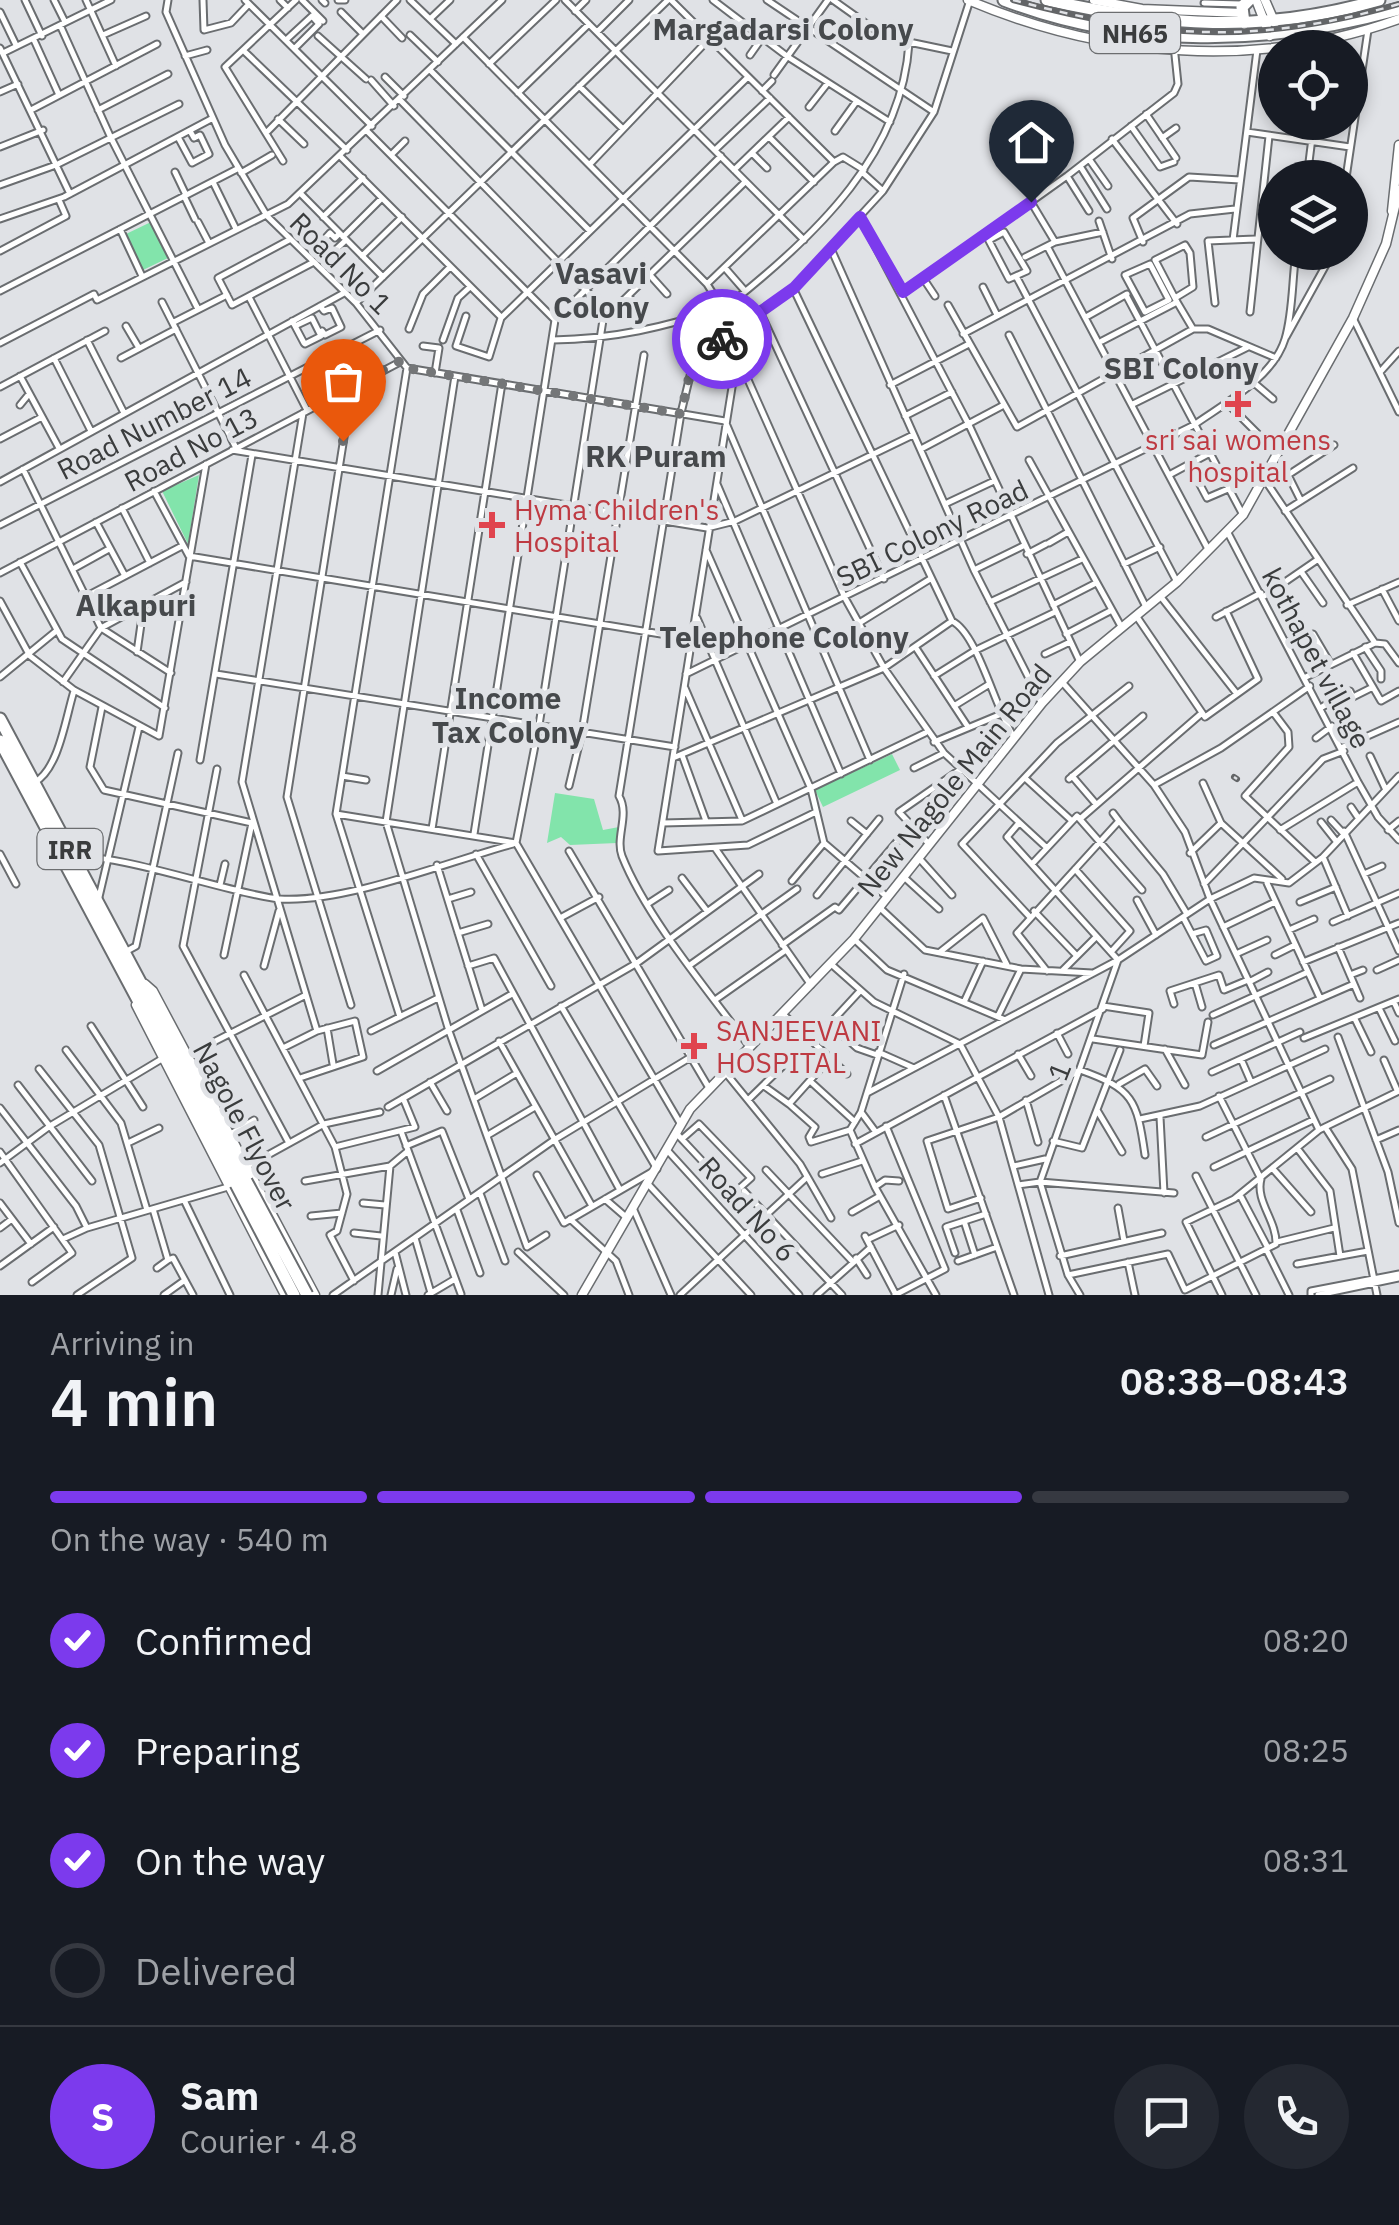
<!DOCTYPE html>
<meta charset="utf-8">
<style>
body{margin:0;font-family:"IBM Plex Sans",sans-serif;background:#242831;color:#f1f3f6;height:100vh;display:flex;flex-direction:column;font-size:38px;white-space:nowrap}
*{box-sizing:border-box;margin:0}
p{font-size:32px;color:#9ea1a6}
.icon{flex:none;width:55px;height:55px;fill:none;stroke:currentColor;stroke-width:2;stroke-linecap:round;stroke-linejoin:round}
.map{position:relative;height:1295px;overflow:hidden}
.sheet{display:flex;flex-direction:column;background:#171b24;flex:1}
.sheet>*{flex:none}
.tools{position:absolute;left:1258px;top:30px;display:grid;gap:20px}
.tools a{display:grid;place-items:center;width:110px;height:110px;border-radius:50%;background:#171b24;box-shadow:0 5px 15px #0003;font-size:50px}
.pin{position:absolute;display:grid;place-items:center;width:85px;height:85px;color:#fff;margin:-102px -42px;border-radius:50% 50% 50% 0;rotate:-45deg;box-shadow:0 0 10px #0007}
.pin .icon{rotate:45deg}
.courier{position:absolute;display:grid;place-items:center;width:100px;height:100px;margin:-50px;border:8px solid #7c3aed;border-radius:50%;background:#fff;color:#222;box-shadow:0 2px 12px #0007}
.head em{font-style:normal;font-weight:600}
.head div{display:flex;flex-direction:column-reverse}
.head{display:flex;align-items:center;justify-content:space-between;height:170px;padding:0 50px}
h1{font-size:65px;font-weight:600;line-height:75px}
.bar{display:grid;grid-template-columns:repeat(4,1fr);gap:15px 10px;align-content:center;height:120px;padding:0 50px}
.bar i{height:12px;border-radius:8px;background:#363941}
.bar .selected{background:#7c3aed}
.bar p{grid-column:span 4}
.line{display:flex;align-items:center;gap:25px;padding:0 50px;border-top:2px solid #363941}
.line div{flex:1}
.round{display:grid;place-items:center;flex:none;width:105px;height:105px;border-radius:52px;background:#242831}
ol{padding:0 50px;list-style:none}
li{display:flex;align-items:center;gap:30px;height:110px}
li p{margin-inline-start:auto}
li .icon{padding:10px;border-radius:50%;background:#7c3aed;color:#fff;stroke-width:4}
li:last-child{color:#9ea1a6}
li i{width:55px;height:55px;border:5px solid #363941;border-radius:50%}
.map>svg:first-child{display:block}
.green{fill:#82e4ab}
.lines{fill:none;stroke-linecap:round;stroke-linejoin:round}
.minor-casing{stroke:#6a6d70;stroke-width:9}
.tertiary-casing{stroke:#6a6d70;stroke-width:11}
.trunk-casing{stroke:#6a6d70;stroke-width:15}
.minor{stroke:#fff;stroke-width:5}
.tertiary{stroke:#fff;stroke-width:8}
.trunk{stroke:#fff;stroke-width:11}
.rail-casing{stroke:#636567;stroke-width:6}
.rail{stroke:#e0e2e6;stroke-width:2.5;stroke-dasharray:8;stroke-linecap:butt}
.trunk-bridge-casing{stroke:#6a6d70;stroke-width:15;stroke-linecap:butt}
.trunk-bridge{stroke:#fff;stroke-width:11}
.done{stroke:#747678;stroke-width:10;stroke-dasharray:0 18}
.route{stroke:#7c3aed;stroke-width:12}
.health-dot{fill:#e0444e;stroke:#e0e2e6;stroke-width:4}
.labels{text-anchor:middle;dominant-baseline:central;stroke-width:10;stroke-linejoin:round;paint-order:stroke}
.shield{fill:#e0e2e6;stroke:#6c6e70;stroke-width:2.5}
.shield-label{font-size:25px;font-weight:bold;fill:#3a3c3d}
.street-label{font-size:28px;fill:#3a3c3d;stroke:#e0e2e6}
.health-label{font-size:28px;fill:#be3a42;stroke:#e0e2e6;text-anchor:start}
.neighbourhood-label{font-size:30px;font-weight:bold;fill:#46494c;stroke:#e0e2e6}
</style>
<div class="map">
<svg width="1399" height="1295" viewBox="0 0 1399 1295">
<rect width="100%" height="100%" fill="#e0e2e6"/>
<path class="green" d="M151,222L168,258L143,270L126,234Z
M199,475L188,544L162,491Z
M892,754L900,770L823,807L815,790Z
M555,793L594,799L603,830L619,827L617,843L570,845L561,837L547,843Z"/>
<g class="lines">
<defs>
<path id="minor" d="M25,0L42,36
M54,0L65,22
M86,0L116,66
M168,0L166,12L225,145L267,216L356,303L407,368L725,421L870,760
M203,0L204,30L231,23L249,4
M245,0L372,126
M280,0L288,8
M302,0L323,21
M322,0L325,3
M338,0H345
M410,0L456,44
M565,0L804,240
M671,0L834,162
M713,0L788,57L890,122
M767,0L934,112
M833,0L885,37L952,51
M1204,3L1241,4
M575,11L586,0
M0,12L16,45
M341,12L363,34
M381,16L402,38
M430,19L450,0
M60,25L111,138L198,309
M597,32L629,0
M103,35L146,16
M410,35L438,62
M318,36L366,79
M463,37L707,284L722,308L737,355L845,598L884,668L944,753L1047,848
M34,40L59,95
M286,40L312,16L319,24L295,48
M0,48L70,194
M245,52L347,150
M3,53L111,0
M750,55L762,38
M185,56L207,50
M489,64L556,0
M430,70L590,231
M774,75L828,0
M385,77L404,96
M371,80L394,106
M579,86L623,129
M762,91L772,81
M0,92L18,84
M518,93L589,24
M400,100L609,314
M809,107L827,84
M31,110L157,44
M98,110L168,74
M1146,114L1176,158
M278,119L304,144
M1131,126L1160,167L1174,162
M367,131L555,320
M835,131L856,102
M1247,132L1350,147
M266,133L397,0
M178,137L192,163L209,154L200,135L194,138L190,131
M769,137L814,182
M1162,138L1176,128
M1112,139L1177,224
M0,147L43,130
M715,150L770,98
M752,153L767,168
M391,155L405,141
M341,157L501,317
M1089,159L1108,186
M283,161L225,67L296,0
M590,164L709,39
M1080,166L1107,209
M734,170L789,117
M175,172L186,195
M241,173L272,155
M863,173L883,191
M1067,176L1089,211
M1307,178L1314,122
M1346,178L1368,30
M213,182L236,229
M0,185L56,165L179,104
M301,194L383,277
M184,196L195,219
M1031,202L1055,242
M323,217L363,178
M860,217L969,425L1080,662
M0,219L64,197L213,118
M1099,221L1112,259
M198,222L209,243
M120,229L142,276
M339,234L335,238L330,233L319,245L330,255L346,240
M986,235L1009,279L1027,271L1004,232L989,240
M343,237L382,198
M289,240L218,278L232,305L312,263
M1233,240L1257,50
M1143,242L1133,218L1189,177L1240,180
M1047,246L1208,549
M0,251L66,216L59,200
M832,251L974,570L1041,702
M362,256L402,217
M1025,257L1055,242L1103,232
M1150,264L1169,300L1145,312L1125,275Z
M725,268L745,291
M649,274L667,294
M1016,276L1177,582
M923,278L935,296
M707,284L834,162L843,157L864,170
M983,287L997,315
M794,290L952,621
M0,291L237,169
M903,293L1067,176L1174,93L1178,84L1173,36
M1126,295L1243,515
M628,296L639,309
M249,297L307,410
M1175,298L1193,287L1190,253L1185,245L1155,260L1177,302
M736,299C817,234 902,153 909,43
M162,302L236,448
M356,303L668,0
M1215,303L1208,241L1255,239
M948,305L1017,427L1193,329H1208L1276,358
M320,306L324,311L332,308L341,327L325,335L322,331
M1250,312L1269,136
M761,314L884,579
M466,316L456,346L489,357L501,318L747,78
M1086,317L1127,294
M1354,320L1399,412
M292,321L295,326L304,343L305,344L321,336L312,318L295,326
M174,322L227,295
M126,326L139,348
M409,329L423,294L450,267
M963,334L1190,214L1235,209
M1009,335L1146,607
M1286,337L1333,252
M87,340L124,413
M443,340L458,298L470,287
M553,340C613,339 666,327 722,308
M1102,341L1177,302L1193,329
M0,343L94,294L97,300L288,204L502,0
M423,346L439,348L435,373
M737,356L658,851L748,845L816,812
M54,358L91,431
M121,358L176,329
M1381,371L1399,351
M20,376L59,448
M455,376L386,822L449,1031L527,1247L546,1235
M1253,382L1273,399
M890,385L969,344
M0,387L105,331
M1226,402L1258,434
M1133,404L1248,347
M20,405L29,394
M303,413L242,782L317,1031
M905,416L952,392
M0,439L42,417
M921,449L1002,406
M232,450L707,528L735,521L913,435
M1029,460L1122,628
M1189,464L1207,498L1228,489
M23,469L101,628L171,673
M1169,475L1210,453
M1265,480L1375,643
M0,482L344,293
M717,484L841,774
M154,491L189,556L691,639
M1301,501L1288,475L1334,445
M945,504L994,481
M122,508L150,563
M1285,511L1353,468
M96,522L125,576
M0,525L380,330
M1228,533L1358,782L1378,817L1399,840
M1049,543L1068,532
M706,550L811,789L824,843L886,896
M1027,554L1046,544
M20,562L62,639L165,708
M1124,564L1160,547
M73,569L109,549
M974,570L1023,546
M0,573L400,362
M1302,573L1323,603
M1382,589L1399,621
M87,596L182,546
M1161,597L1237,694
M1263,597L1317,560
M0,601L30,656L74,690L159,736L206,464
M990,602L1082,559
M1053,605L1096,583
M1347,605L1399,582
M1137,617L1205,717L1258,679L1226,611
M1216,617L1261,593
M697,618L777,804
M859,623L930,579
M1066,634L1112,610
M1313,634L1330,663
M1287,643L1306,632
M1365,647L1381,671V679
M916,648L968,727
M137,652L144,603
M1353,653L1381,701L1399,691
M1045,654L1070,642
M216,674L675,747
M686,674L1194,425C1225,403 1273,378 1285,339C1293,313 1292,280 1296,252
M934,676L974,651L1055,612
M0,677L55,632
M1306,677L1375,643L1385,644L1399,663
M63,682L101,628L186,582
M1062,682L1154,785L1185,832L1210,899L1319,1130
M685,688L742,820
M954,706L988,685
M102,707L90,767L104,790L252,823L224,955
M1322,707L1350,691L1353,697L1373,687
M1273,712L1288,732L1289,747L1245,796L1315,862
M1316,738L1332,726
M934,742L999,715
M1343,747L1399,722
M682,755L706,821
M1370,756L1385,788
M673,758L884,668L952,621C978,634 995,709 1014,737
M200,760L252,455
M914,768L944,753
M217,769L183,946L289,1143
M342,776L366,780
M1072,776L1096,804
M1025,778L1071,820
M1069,779L1143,716
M35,782C59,769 66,716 74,691
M1203,783L1221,823L1282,879
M1154,785L1221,748L1310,686
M569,786L582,732L644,355
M1351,807L1357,816
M336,814L516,843L680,1123
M1080,819L1202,713
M1331,820L1343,833
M851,821L867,834
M1119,821L1163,874L1187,914
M1321,822L1336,841
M663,823L742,821L925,733
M1019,823L1007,837L1118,960
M432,829L502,383
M1280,830L1358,782
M1388,830L1399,821
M1344,831L1399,951
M474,834L555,320L721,156
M516,843L539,725L603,320L745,182
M928,843L899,812L961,769
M715,848L811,985
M569,851L709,1088
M1190,853L1220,824
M0,854L16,884
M476,854L551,986
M918,857L952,895
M1323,857L1348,916
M77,859C106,849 238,896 280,899C346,903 447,862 513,844
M1032,864L1077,816L1142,890
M437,865L482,1010
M1075,869L1130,931L1111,952
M1364,874L1382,866
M682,878L707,911
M905,878L939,909
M792,881L824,843
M1204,884L1323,759L1344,751
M220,885L225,864
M817,895L879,819
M99,897L139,727
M448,899L471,892
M1137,900L1156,935
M1300,902L1336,887
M649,903L669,890
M879,907L925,950L1021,969L1092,973
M1034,911L1077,956
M1029,916L962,844L1057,743L1129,686
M562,917L599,897
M1183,917L1206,961L1217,956L1206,930L1192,934
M1333,922L1399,893
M1223,927L1275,902
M1289,930L1314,919
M458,933L488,924
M854,939L887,970L1003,1019
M782,945L835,907L839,910L911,825
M1338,947L1360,998
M125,952L136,946L178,753
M940,952L983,918L1007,965
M1236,954L1267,940
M1275,955L1295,945
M1118,960L1040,1182L1068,1275L1168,1254L1185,1290L1276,1244C1277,1221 1255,1201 1261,1179L1219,1096
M1303,962L1399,923
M831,964L874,1002L960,1044L999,1117L1049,1295
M690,965L797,889
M264,966L279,911
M468,966L494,958L620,1190
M1063,970L1096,937
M1377,970L1399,960
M1047,971L1017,933L1119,821L1113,813
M1308,972L1320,998
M244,975L335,1147L347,1194L337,1231L330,1235L354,1281
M1350,975L1363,970
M1249,982L1268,972
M1195,983L1202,1007
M715,1000L786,950
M965,1000L983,961
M1394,1002L1399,1013
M1174,1004L1170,991L1219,975L1224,990L1248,980
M351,1005L287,797L352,387
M1103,1006L1149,1013L1144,1046
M1379,1008L1395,1041
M783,1014L847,1074
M1213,1015L1308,972L1267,883
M998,1016L1021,969
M400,1017L336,814L407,368
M1355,1019L1371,1052
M830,1024L857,1048L877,1055
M91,1026L143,1107
M327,1028L333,1064
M371,1031L438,998
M1057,1033L1068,1054
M1338,1037L1388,1172L1399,1223
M1304,1038L1399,999
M1093,1039L1202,1055L1208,1022
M499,1041L592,1206
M813,1042L860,991
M1214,1045L1354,984
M749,1046C709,992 646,917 622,856C615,837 630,815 619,796L681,413L695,355L794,288L883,191L934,112L970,0
M283,1048L317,1031L355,1021L363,1057L300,1078
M1165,1049L1185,1085
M66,1050L121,1123L147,1210
M878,1052L914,1068
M1018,1054L1031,1076
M188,1055L306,995
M1241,1059L1251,1082
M1384,1060L1397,1090
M39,1069L99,1145L132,1258L77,1295
M377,1071L512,994
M725,1072L800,1164L831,1218
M1212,1072L1300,1032
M810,1081L855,1122
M430,1082L447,1111
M1119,1084L1145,1069L1157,1086
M18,1085L92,1181
M764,1086L789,1104L830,1058
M867,1093L1118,960L1210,899L1254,878L1289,883L1323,857L1399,776
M944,1095L1014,1295
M474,1099L517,1073
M748,1100L791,1058
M1026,1100L1038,1142
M789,1104L815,1127L809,1137L811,1142L850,1130L861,1112L904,974
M388,1107L637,963L759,874
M0,1108L76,1206L87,1228
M1097,1110L1122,1152
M861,1112L875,1131
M1160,1117L1164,1193
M1140,1119L1200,1106L1325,1049
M886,1126L945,1269L895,1295
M1325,1127L1352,1169L1377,1295
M850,1130L875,1187L936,1295
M676,1133L733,1194L751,1178L699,1124L682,1139
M402,1134L461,1294
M229,1135L254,1120
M488,1135L535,1107
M1206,1137L1330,1079
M1376,1140L1399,1130
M1053,1141L1082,1148L1120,1050
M130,1142L159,1128
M855,1144L1103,1009
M406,1146L442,1131L469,1199
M335,1147L415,1127L403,1098
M1297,1148L1330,1191L1340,1256
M667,1150L799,1295
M0,1152L72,1253L32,1282
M0,1163L50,1126L165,1057
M390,1166L408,1151
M1014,1166L1045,1159
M246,1167L324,1124L380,1112
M1214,1167L1313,1120
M1273,1169L1311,1212
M766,1170L853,1262
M822,1174L862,1161
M537,1175L564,1223L657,1169L561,1006
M1196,1176L1256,1295
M305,1181L390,1166L378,1295
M648,1184L751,1295
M1018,1185L1040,1182L1174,1193
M875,1187L885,1180L899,1181
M744,1191L842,1295
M480,1193L505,1261
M1240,1195L1268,1248
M981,1198L948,1209L927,1141L999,1117L1080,1070C1133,1089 1137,1099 1145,1155
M605,1199L627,1218
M184,1200L230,1295
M0,1203L31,1244
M363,1203L385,1205
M633,1208L671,1295
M1118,1208L1124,1241
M153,1209L168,1260L173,1258L193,1295
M457,1210L480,1273
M852,1212L880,1196
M311,1216L342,1213
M570,1219L616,1261L629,1295
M964,1221L975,1255
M0,1228L12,1219
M354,1233L381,1236
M865,1236L896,1295
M415,1238L431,1293
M63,1239L87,1228L228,1187
M867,1240L899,1225
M1277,1242L1334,1228
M1266,1249L1289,1295
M395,1252L406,1295
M518,1252L564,1295
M955,1253L946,1227L986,1214
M1060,1256L1162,1233
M856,1258L867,1275
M958,1261L997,1247
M1128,1262L1135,1295
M1297,1264L1368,1251
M0,1266L54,1227
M157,1268L168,1260
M1068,1275L1080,1295
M164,1295L185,1280
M333,1295L554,1140L691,1057
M391,1295L397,1269
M428,1295L455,1279
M680,1295L805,1179
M817,1295L871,1247
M1222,1295L1186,1222L1234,1199L1319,1130L1399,1091
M1311,1295V1291L1399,1274
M1318,1295L1399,1278"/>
<path id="tertiary" d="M968,0C1105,58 1258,70 1399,19
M1094,0L1142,9L1242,13
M1256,0L1270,36
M1265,0L1275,23
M1392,211L1399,145
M145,984L153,991L315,1295
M136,1005L285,1295
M582,1295L690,1109L854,939L1042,703L1080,662L1177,582L1243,515L1353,318L1386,244L1399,190"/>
<path id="trunk" d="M1004,0C1132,49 1269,46 1399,9
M1047,0C1163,26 1263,34 1379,0
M1244,23L1242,7L1249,0
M0,719L246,1181
M0,741L236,1184"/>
</defs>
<use href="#minor" class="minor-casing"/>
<use href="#tertiary" class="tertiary-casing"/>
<use href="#trunk" class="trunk-casing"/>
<use href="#minor" class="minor"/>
<use href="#tertiary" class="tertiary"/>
<use href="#trunk" class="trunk"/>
<defs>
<path id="rail" d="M1013,0C1156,38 1255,46 1399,4
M1234,777L1237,779"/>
</defs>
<use href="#rail" class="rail-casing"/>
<use href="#rail" class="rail"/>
<defs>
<path id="trunk-bridge" d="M246,1181L307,1295
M236,1184L294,1295"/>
</defs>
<use href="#trunk-bridge" class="trunk-bridge-casing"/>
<use href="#trunk-bridge" class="trunk-bridge"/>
</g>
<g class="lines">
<path class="done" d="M343,441L352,387L400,361L406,368L681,414L694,355L722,339"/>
<path class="route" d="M722,339L794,288L860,217L903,292L1031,202"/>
</g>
<g class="health-dot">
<path d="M1233 389h10v10h10v10h-10v10h-10v-10h-10v-10h10z"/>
<path d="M487 510h10v10h10v10h-10v10h-10v-10h-10v-10h10z"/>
<path d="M689 1031h10v10h10v10h-10v10h-10v-10h-10v-10h10z"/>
</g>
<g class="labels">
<g class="shield">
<rect x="1090" y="13" width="90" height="40" rx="8"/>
<rect x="37.5" y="829" width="65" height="40" rx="8"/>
</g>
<g class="shield-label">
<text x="1135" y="33">NH65</text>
<text x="70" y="849">IRR</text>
</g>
<g class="street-label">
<text transform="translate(341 263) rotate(45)">Road No 1</text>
<text transform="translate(154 423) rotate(-27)">Road Number 14</text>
<text transform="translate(191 449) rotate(-28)">Road No 13</text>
<text transform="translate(932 533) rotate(-26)">SBI Colony Road</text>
<text transform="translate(1317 658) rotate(62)">kothapet village</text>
<text transform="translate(954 780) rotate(-51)">New Nagole Main Road</text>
<text transform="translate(1059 1071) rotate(-68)">1</text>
<text transform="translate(245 1126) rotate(62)">Nagole Flyover</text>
<text transform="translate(748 1209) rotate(48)">Road No 6</text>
</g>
<g class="health-label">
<text x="1238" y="439" text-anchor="middle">sri sai womens<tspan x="1238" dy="32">hospital</tspan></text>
<text x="514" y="509">Hyma Children's<tspan x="514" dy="32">Hospital</tspan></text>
<text x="716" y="1030">SANJEEVANI<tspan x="716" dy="32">HOSPITAL</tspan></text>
</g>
<g class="neighbourhood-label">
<text x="783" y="28">Margadarsi Colony</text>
<text x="601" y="272">Vasavi<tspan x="601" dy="34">Colony</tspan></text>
<text x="1181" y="367">SBI Colony</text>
<text x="656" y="455">RK Puram</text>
<text x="136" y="604">Alkapuri</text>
<text x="784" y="636">Telephone Colony</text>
<text x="508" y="697">Income<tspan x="508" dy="34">Tax Colony</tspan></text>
</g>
</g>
</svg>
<div class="tools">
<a><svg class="icon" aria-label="locate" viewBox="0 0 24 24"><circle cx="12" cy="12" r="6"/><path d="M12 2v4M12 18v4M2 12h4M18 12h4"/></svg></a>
<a><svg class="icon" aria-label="layers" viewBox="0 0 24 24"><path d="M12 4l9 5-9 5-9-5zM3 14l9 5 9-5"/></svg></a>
</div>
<div class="pin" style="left:343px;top:441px;background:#ea580c"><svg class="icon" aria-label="bag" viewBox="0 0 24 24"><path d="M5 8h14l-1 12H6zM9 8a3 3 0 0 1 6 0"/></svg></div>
<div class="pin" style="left:1031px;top:202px;background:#1f2937"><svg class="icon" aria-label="home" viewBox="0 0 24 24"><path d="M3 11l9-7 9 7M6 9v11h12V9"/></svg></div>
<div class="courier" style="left:722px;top:339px"><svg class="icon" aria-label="bike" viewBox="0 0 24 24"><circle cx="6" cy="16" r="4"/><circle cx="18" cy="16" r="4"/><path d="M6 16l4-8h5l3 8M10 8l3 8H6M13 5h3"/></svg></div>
</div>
<section class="sheet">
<div class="head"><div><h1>4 min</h1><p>Arriving in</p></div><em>08:38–08:43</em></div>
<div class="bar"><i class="selected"></i><i class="selected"></i><i class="selected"></i><i></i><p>On the way · 540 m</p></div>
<ol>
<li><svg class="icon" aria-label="check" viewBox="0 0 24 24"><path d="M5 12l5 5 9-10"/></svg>Confirmed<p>08:20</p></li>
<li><svg class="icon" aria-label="check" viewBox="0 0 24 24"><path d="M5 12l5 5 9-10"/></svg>Preparing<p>08:25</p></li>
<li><svg class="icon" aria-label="check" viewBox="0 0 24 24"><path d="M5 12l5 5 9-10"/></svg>On the way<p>08:31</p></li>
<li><i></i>Delivered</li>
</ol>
<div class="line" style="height:180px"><b class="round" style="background:#7c3aed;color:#fff">S</b><div><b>Sam</b><p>Courier · 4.8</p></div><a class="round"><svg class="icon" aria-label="chat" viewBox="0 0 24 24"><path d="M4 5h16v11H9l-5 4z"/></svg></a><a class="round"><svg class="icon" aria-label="phone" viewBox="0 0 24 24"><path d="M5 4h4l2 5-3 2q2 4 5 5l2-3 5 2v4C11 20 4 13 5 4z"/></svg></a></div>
</section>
